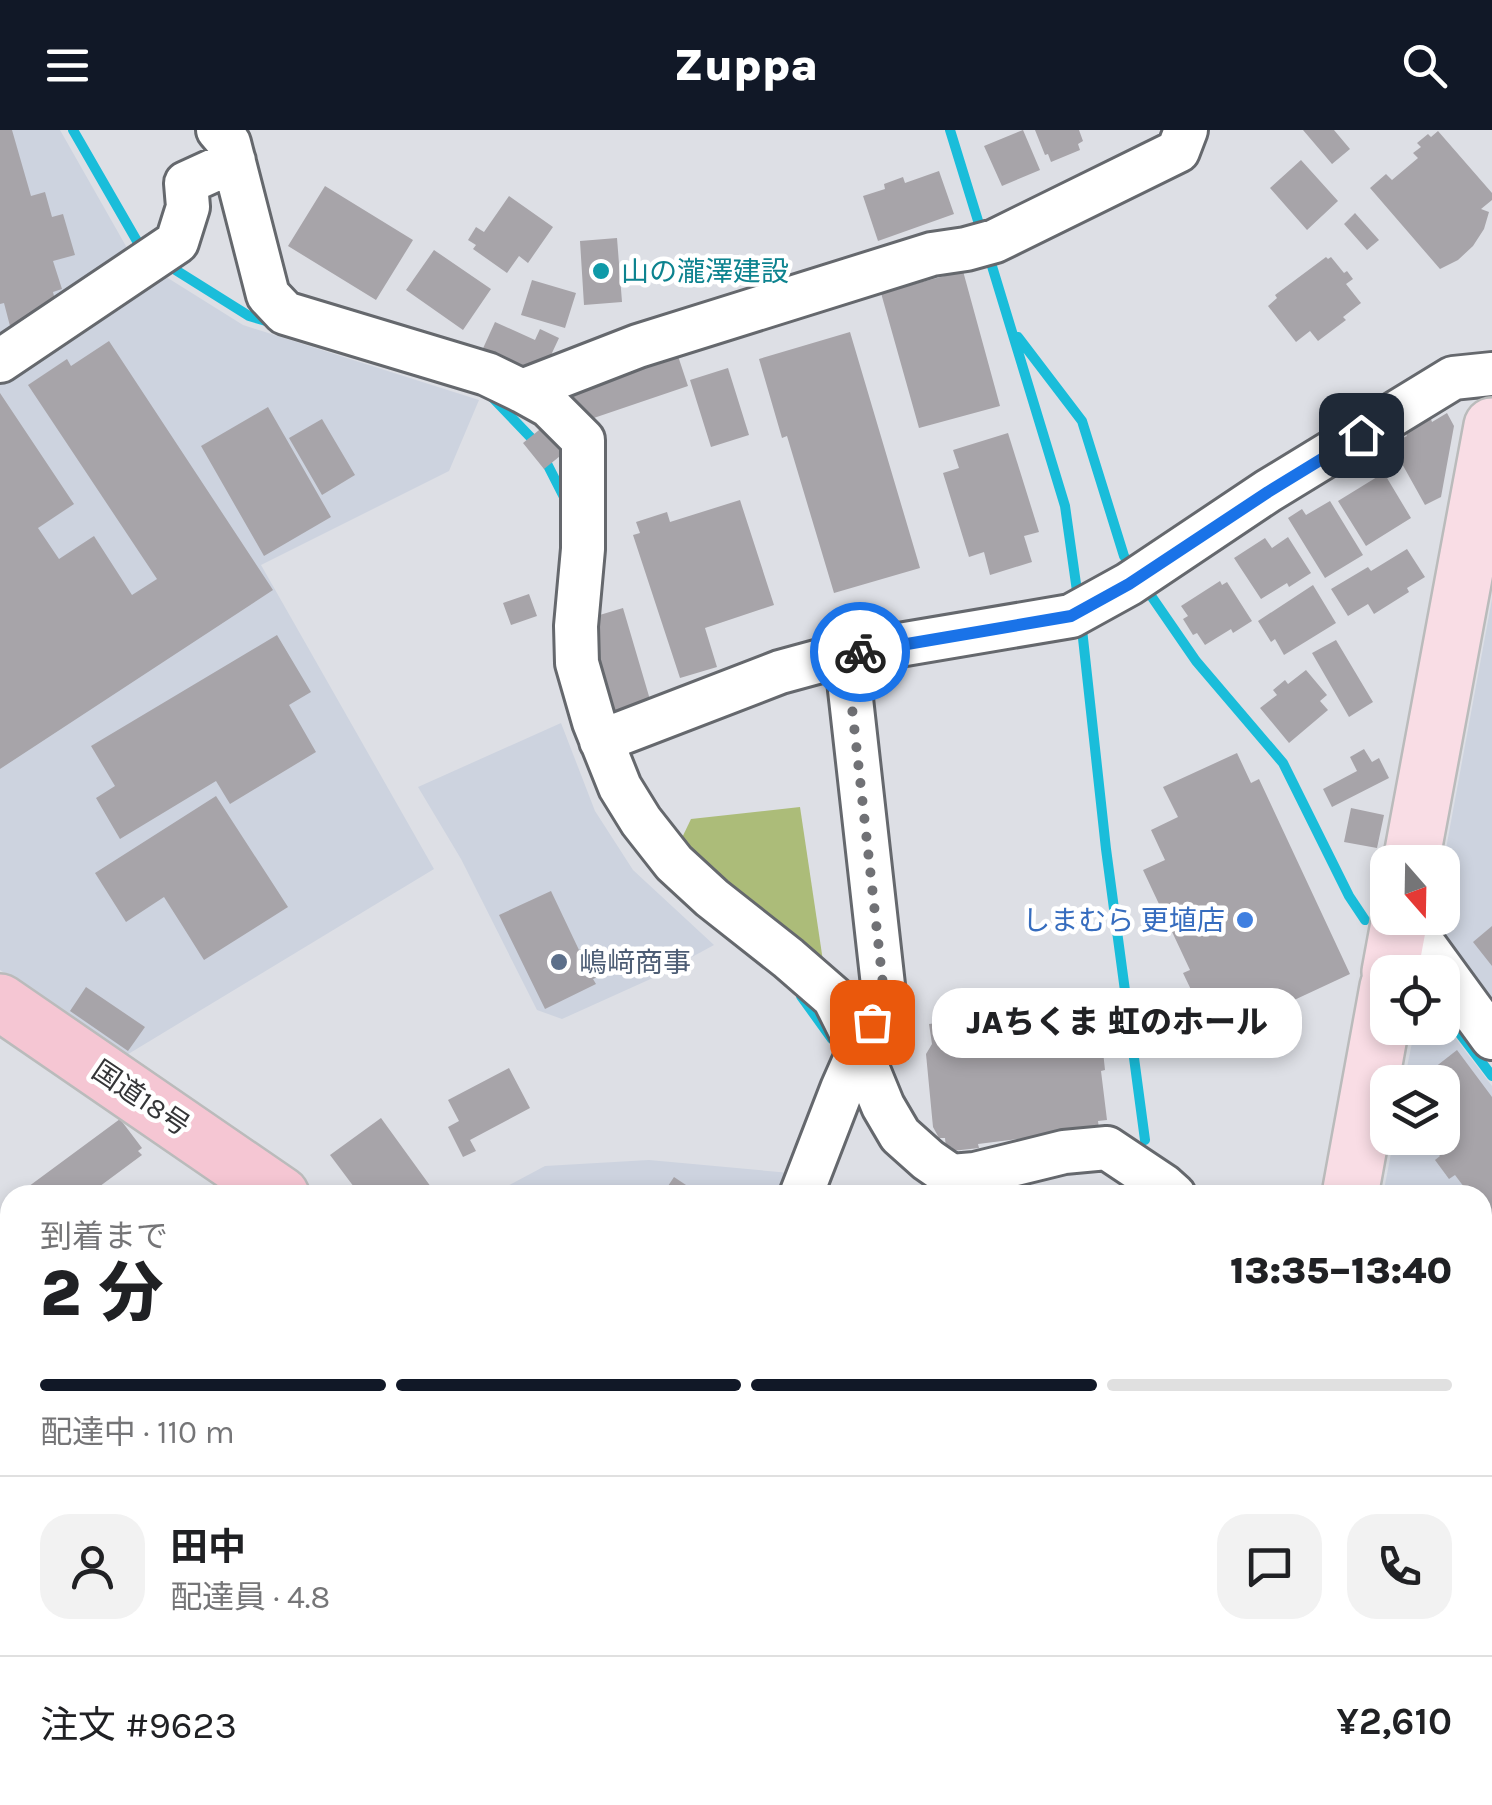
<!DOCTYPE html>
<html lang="ja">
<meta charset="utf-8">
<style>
body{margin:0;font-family:Karla,"Noto Sans JP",sans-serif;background:#f2f2f2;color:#202124;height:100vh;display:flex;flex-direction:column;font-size:38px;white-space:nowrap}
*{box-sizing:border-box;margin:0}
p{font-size:32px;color:#757577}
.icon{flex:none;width:55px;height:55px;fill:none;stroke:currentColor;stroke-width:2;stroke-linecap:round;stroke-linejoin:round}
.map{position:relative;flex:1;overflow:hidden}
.drawer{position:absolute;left:0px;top:1055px;width:1492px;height:620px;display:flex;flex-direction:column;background:#fff;border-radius:30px 30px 0 0;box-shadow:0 5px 15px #0003}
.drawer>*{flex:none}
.needle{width:65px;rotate:160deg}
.fabs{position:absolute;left:1370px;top:715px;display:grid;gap:20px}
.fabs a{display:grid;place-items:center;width:90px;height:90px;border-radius:20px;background:#fff;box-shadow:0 5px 15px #0003;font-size:50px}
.pin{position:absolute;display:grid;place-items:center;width:85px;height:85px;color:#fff;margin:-42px;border-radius:20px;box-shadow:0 5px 15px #0006}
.courier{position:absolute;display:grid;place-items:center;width:100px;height:100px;margin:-50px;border:8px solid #1a73e8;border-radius:50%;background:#fff;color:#222;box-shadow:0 2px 12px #0007}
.bubble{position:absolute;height:70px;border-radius:30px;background:#fff;box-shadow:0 5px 15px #0003;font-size:32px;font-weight:800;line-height:70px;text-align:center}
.overview em{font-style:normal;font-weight:800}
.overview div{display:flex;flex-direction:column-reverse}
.overview{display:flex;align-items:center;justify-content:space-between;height:170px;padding:0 40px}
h1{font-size:65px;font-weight:800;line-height:75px}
.bar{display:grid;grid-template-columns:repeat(4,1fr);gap:15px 10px;align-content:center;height:120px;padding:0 40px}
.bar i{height:12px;border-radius:8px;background:#e0e0e0}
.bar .selected{background:#111827}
.bar p{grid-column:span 4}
.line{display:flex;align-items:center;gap:25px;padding:0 40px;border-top:2px solid #e0e0e0}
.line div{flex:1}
.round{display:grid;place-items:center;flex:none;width:105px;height:105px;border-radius:30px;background:#f2f2f2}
header{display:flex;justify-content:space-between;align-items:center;height:130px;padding:0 40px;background:#111827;color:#fff;font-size:45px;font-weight:800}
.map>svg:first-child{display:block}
.built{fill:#cdd3df}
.green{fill:#acbc79}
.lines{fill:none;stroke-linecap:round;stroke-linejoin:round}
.stream{stroke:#1abdda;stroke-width:10}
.building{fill:#a7a4a9}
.minor-casing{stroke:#65686d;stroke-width:48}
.major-casing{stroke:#babbbb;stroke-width:60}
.highway-casing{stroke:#babbbb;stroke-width:60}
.minor{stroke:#fff;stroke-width:42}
.major{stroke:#f9dde5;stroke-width:55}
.highway{stroke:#f5c6d3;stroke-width:55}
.done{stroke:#707175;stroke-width:10;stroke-dasharray:0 18}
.route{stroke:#1a73e8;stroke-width:12}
.culture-dot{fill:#0f9aa8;stroke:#fff;stroke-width:4}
.shop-dot{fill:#3f7fe0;stroke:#fff;stroke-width:4}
.service-dot{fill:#5c6f8a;stroke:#fff;stroke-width:4}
.labels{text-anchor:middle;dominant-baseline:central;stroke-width:9;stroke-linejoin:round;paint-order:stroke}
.culture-label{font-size:28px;fill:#0d838f;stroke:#fff;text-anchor:start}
.shop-label{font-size:28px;fill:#366cbe;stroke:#fff;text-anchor:end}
.service-label{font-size:28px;fill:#4e5e75;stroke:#fff;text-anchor:start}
.street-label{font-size:28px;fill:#353638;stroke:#fff}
</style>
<header><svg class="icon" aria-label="menu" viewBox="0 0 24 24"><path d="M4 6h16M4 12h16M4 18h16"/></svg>Zuppa<svg class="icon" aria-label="search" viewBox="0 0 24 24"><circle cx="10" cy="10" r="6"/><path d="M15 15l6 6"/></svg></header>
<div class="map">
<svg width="1492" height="1675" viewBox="0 0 1492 1675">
<rect width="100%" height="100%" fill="#dddfe5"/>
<path class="built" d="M0,0H60L131,125L243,195L479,270L449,341L261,435L434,739L125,926L0,840Z
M1492,469V878L1431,796L1433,788H1442L1443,735Z
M561,593L595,681L633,740L714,815L655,847L562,889L537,880L461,729L418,657Z
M1443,892L1492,956V1675H1316L1314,1665H1482V1065H1383L1394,1008H1442V952H1404L1415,898H1442Z
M649,1030L790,1043L781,1065H491L545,1036Z"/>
<path class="green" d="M800,677L823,831L679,714L691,689Z"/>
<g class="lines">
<path class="stream" d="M73,0L141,118L147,122
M950,0L983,107
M988,123L1065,376L1078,468
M166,134L249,186L273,193
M1018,207L1082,291L1124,426L1133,439
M492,267L537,314L565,369
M1145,457L1196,531L1283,633L1349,766L1365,790
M1081,490L1106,719L1145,1010
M801,866L832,909
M1442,880L1492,946
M1304,1675L1305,1665"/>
</g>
<path class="building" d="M0,0H12L31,66L45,62L52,87L63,84L75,125L53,131L62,159L53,162L58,182L10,196L4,173L0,174Z
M1023,0L1040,40L1002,56L984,16Z
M1035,0H1079L1083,11L1078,14L1080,20L1051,32L1048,24L1045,25Z
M1303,0H1334L1350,19L1332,34Z
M1438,1L1492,63V70L1481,79L1489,82L1484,99L1473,116L1458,130L1440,139L1370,58L1386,44L1392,50L1418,28L1413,23L1421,17L1417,13L1428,4L1431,7Z
M1301,30L1338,71L1307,100L1270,58Z
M939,41L954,84L878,111L863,66L885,59L884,54L903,47L905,53Z
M325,56L413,110L376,170L288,116Z
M509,66L553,97L528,133L519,126L507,143L473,119L476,115L468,110L476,97L484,102Z
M1355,83L1379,110L1367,120L1344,94Z
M617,108L622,172L584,175L580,111Z
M434,120L491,159L463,200L406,160Z
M1326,127L1328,129L1331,127L1344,143L1347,141L1353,149L1346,154L1361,173L1343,187L1346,190L1318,211L1310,201L1296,212L1268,176L1277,168L1275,165Z
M963,141L1000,276L919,298L881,163Z
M532,150L576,163L565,198L521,185Z
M495,192L535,210L540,199L559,208L545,238L522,245L480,225Z
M850,202L920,438L834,463L787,306L782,308L759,229Z
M109,211L273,460L0,639V263L74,374L38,398L59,429L94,406L132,465L157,449L28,255L67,229L71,236Z
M676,220L688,256L582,292L553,263Z
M728,238L749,305L711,317L690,250Z
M268,277L331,387L264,426L201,316Z
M1447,283L1454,296L1441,367L1425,375L1391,314L1407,306L1406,303L1431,289L1432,292Z
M322,289L355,345L322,365L289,308Z
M549,292L570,318L544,339L523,313Z
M1008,303L1039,402L1024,406L1032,432L990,445L984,422L969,427L943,343L959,338L953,320Z
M1383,319L1397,342L1387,348L1411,388L1366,416L1338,371L1377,347L1366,329Z
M740,370L774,475L705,498L717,537L680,548L633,405L640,403L636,392L667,382L670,392Z
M1330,371L1363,425L1325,448L1288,388L1302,379L1306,385Z
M1288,407L1311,443L1289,457L1287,453L1261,469L1234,428L1265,408L1272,418Z
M1407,419L1425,447L1407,458L1409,462L1374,484L1368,474L1348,486L1331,459L1368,437L1371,441Z
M1220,451L1222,455L1227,452L1252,491L1233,503L1231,499L1205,515L1197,503L1193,505L1183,489L1188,486L1181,476Z
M1313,455L1336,493L1284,525L1275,509L1271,512L1258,491Z
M529,464L537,486L511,495L503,473Z
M623,478L651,573L610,585L592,526L593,487Z
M277,505L311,562L289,575L316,622L230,674L216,651L120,709L96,668L115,656L91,616Z
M1336,510L1373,572L1349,587L1312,523Z
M1306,540L1327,565L1320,571L1328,580L1289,613L1260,578L1277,565L1273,560L1285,550L1288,554Z
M1364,619L1372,632L1379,628L1389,648L1332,677L1323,659L1357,641L1350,627Z
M1237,623L1251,653L1259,649L1350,844L1221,904L1203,865L1195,868L1183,843L1190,840L1143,740L1165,730L1151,700L1178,687L1163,657Z
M216,666L288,777L204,830L164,767L126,792L95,743Z
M1351,678L1384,685L1377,718L1344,712Z
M551,761L579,820L588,815L602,845L593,849L596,854L545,879L499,785Z
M1492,796V836L1473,812Z
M86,857L145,897L128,921L70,881Z
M1098,874L1105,940L1101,941L1107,990L1098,991L1099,999L978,1014L979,1018L952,1021V1017L946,1018L945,1008H939L933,997L926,924L932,914L929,894L969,889L968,884L997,881L998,886Z
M1457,920L1492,967V1112L1482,1100V1086L1485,1084L1482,1081V1065H1470L1455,1045L1449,1049L1435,1030L1440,1026L1425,1008H1442V991L1453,983L1442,969V952H1431L1425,945Z
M509,938L530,978L470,1010L476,1021L463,1027L448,997L459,991L448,970Z
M381,988L431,1057L420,1065H360L330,1025Z
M120,989L142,1018L138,1021L142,1025L88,1065H17Z
M674,1047L701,1065H662Z
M10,1542V1587L0,1567V1552L6,1549L4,1545Z
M68,1665H127L108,1675H74Z
M308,1665H340L345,1675H287Z
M354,1665H468L452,1675H359Z
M556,1665H563L570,1675H543Z
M612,1665H632L618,1675Z
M870,1665H944L950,1675H876Z"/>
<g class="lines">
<defs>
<path id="minor" d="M218,0L229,13L268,165L285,183L487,244L522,261L638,216L932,124L966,119L995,111L1178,21L1186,0
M0,231L177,112L188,77L186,53L234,31
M522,261L549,276L583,310V419L576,496L577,533L594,592L620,657L641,691L674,733L712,768L788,828L834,868L860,920L883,976L900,1005L928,1030L951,1046L975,1044L1064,1022L1107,1018L1164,1056L1174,1065
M601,611L780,542L846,524L1071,486L1129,454L1268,361L1453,248L1492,244
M1400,790L1420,809L1492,908
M801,1065L842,959L884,864L846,524
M0,1387L10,1381
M586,1665L593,1675
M198,1675L221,1665"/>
<path id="major" d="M1411,732L1492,296
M1390,842L1400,788
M1350,1065L1388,857
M1251,1675L1253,1665"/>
<path id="highway" d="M0,872L281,1065
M1162,1665L1177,1675"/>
</defs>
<use href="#minor" class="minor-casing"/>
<use href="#major" class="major-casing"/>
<use href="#highway" class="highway-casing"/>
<use href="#minor" class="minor"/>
<use href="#major" class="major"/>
<use href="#highway" class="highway"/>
</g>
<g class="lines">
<path class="done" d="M860,522L846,524L884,864L872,892"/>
<path class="route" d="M860,522L1071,486L1129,454L1268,362L1361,305"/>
</g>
<circle class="culture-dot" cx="601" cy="141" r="10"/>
<circle class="shop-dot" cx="1245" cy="790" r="10"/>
<circle class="service-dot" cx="559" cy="832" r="10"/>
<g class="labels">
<g class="culture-label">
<text x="621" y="141">山の瀧澤建設</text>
</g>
<g class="shop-label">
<text x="1225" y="790">しまむら 更埴店</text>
</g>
<g class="service-label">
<text x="579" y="832">嶋﨑商事</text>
</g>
<g class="street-label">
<text transform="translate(141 968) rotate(34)">国道18号</text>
</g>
</g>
</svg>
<div class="fabs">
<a><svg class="needle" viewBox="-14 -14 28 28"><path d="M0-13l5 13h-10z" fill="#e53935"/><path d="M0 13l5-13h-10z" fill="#757577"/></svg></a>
<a><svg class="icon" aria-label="locate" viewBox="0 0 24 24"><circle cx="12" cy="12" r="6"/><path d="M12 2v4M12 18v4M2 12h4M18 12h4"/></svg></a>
<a><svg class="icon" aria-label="layers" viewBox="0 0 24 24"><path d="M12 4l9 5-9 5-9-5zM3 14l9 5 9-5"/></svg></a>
</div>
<div class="pin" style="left:872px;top:892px;background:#ea580c"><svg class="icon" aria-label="bag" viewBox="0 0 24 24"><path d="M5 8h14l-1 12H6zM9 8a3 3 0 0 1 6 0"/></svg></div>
<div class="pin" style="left:1361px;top:305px;background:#1f2937"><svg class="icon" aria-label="home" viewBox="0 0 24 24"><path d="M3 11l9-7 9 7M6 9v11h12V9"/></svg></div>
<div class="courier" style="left:860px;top:522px"><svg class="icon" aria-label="bike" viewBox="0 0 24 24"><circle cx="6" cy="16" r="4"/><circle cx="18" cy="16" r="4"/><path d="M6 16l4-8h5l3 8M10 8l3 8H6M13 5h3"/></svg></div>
<div class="bubble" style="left:932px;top:858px;width:370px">JAちくま 虹のホール</div>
<section class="drawer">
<div class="overview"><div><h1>2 分</h1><p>到着まで</p></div><em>13:35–13:40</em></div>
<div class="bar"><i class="selected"></i><i class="selected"></i><i class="selected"></i><i></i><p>配達中 · 110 m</p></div>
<div class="line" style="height:180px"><a class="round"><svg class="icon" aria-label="person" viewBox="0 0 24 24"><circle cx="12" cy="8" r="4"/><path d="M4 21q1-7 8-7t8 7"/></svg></a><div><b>田中</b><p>配達員 · 4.8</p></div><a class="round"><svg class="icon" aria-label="chat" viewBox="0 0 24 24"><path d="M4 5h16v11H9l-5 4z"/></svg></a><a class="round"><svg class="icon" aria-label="phone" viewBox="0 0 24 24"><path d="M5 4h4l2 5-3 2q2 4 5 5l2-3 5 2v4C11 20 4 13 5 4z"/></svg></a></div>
<div class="line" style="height:130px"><div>注文 #9623</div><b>¥2,610</b></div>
</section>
</div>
